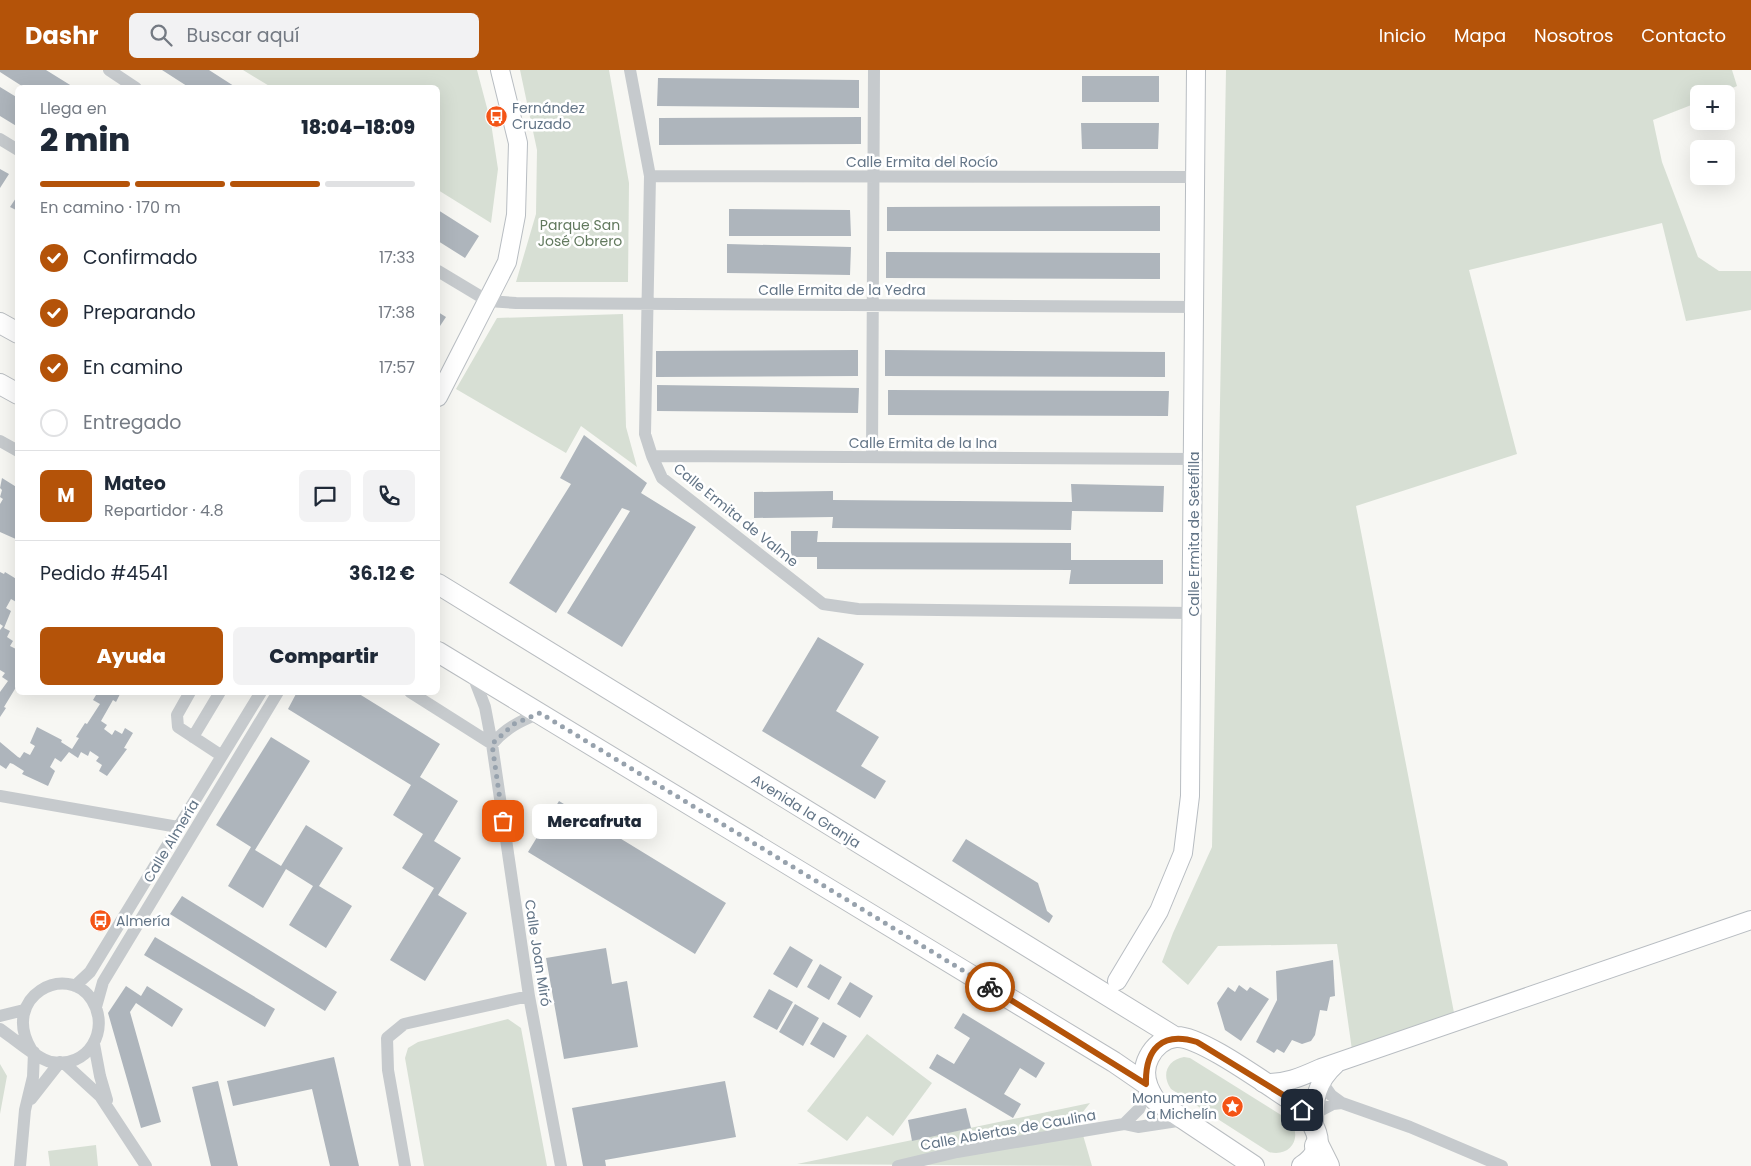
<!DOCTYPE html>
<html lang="es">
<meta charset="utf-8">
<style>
body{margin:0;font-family:Poppins,sans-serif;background:#f2f2f3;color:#1f2937;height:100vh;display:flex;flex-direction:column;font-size:19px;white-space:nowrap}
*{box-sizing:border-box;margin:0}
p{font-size:16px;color:#747a83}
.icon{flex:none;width:28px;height:28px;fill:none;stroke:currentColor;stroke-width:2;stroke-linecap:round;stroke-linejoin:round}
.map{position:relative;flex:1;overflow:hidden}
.panel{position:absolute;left:15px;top:15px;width:425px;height:610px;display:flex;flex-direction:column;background:#fff;border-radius:8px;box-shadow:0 5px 20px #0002}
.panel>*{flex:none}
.controls{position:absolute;left:1690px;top:15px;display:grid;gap:10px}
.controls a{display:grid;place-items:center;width:45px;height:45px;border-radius:8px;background:#fff;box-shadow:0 5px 20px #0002;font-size:25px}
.pin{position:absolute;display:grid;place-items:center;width:42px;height:42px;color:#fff;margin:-21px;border-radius:10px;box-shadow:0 2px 8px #0006}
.courier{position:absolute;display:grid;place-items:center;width:50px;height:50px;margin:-25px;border:4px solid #b45309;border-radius:50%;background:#fff;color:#222;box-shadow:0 1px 6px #0007}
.bubble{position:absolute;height:35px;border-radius:8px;background:#fff;box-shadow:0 5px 20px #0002;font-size:16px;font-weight:800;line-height:35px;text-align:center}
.head em{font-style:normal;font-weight:800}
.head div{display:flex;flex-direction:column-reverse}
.head{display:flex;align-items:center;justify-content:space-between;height:85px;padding:0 25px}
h1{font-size:32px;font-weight:800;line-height:38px}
.bar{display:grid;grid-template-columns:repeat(4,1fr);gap:8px 5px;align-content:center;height:60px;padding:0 25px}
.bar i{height:6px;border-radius:4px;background:#e0e1e3}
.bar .selected{background:#b45309}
.bar p{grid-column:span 4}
.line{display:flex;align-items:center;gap:12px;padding:0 25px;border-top:1px solid #e0e1e3}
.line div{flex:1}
.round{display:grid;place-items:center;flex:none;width:52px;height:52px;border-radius:8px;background:#f2f2f3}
ol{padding:0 25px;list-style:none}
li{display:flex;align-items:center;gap:15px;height:55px}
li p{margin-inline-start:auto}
li .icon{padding:5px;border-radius:50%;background:#b45309;color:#fff;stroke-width:4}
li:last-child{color:#747a83}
li i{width:28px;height:28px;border:2px solid #e0e1e3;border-radius:50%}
.button{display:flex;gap:10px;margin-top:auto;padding:10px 25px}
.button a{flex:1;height:58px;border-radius:8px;background:#b45309;color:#fff;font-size:20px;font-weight:800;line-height:58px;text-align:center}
.button a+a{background:#f2f2f3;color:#1f2937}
header{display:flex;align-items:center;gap:30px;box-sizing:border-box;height:70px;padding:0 25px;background:#b45309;color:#fff}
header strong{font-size:24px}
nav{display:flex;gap:28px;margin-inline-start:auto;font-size:18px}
.search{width:350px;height:45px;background:#f2f2f3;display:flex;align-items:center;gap:12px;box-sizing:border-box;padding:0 18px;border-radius:8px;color:#747a83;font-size:19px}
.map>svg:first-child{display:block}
.green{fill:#d7dfd4}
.building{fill:#aeb5bc}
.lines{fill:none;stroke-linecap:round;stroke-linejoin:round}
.secondary-casing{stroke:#b8bdc2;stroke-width:20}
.primary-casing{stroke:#b9bdc1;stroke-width:22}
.highway-casing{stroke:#b8bcbf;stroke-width:26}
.street{stroke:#c6cacd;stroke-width:12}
.secondary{stroke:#fff;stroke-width:18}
.primary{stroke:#fff;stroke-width:20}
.highway{stroke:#fff;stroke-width:24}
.done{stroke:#97a2ad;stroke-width:5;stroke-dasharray:0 9}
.route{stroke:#b45309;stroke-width:6}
.labels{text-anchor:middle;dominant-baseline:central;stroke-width:5;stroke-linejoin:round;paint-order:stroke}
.poi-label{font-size:14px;fill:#637587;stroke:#fff;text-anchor:start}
.street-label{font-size:14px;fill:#637587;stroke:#fff}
.park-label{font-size:14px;fill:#62795e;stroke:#fff}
</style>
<header>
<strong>Dashr</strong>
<div class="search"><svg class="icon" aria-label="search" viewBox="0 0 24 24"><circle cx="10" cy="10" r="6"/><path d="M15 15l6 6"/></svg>Buscar aquí</div>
<nav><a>Inicio</a><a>Mapa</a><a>Nosotros</a><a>Contacto</a></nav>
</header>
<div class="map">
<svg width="1751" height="1096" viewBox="0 0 1751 1096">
<rect width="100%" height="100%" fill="#f7f7f3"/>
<path class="green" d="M243,0H477L491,53L498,99L491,153L438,120V18L271,17Z
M520,0H609L629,113L628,212H516L536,144L537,80Z
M1226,0H1732L1737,16L1719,24H1699V32L1653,50L1662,92L1698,187L1719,201H1751V240L1686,251L1662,153L1469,200L1517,384L1356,436L1456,953L1353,987L1337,874L1218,876L1188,915L1162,892L1173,863L1212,777Z
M623,244L626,357L637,397L581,356L566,383L456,319L497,248Z
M508,949L521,958L547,1096H424L405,988L408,978L418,972Z
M867,964L932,1013L893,1066L867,1046L847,1071L807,1041Z
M1184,987L1190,988L1289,1050C1304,1067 1290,1088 1269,1082L1171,1019C1161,1005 1167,990 1184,987Z
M0,994L7,1006L0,1044Z
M1090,1033L1078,1048L1092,1096L797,1094Z
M96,1075L98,1096H50L48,1081Z"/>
<path class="building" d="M0,0H46L75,18H25L0,2Z
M162,0H209L237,18H190Z
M1082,6H1159V32H1082Z
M658,8L859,10V38L657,36Z
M0,17L18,28V57L0,46Z
M861,47V74L659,75V48Z
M1081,53H1159L1158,79H1082Z
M0,99L9,104L0,118Z
M18,125V141L10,137Z
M1160,136V161H887V137Z
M729,139L850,140L851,166H729Z
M438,140L479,166L465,188L438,171Z
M727,174L851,177L850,205L727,203Z
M886,182L1160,183V209L886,208Z
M438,242L446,247L438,259Z
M858,280V306L656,307V281Z
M885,280L1165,282V307L885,306Z
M657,315L859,318L858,343L657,341Z
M888,320L1169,321L1168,346L888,345Z
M584,365L647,413L641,423L696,457L622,577L567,543L630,441L622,438L556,543L509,513L571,414L560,408Z
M2,408L18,418V470L0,462V434L3,429L0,427L2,420L0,418Z
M1071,414L1164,416L1163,442L1072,441L1071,460L832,458L833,447L754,448V422L833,421V430L1072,432Z
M791,461H818L817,472L1071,473V490H1163V514H1069L1071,500L817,499V487H791Z
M0,502L4,504L5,502L18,510V533L11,529L6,538L11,541L4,558L10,561L7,567L13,571L10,576L18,580V614L4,637L6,638L0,647V622L8,611L2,607L5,603L0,600V560L3,556L0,554Z
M818,567L864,594L836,641L879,667L861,696L886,711L875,729L762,661Z
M92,622H121L116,632L113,630L101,651L107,655L104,659L112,665L115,660L122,664L125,658L133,663L124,678L127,679L107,706L99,701L102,695L96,691L99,687L90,681L88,686L81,682L78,688L69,682L61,692L55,688L50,697L55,701L48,716L22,704L24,701L13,694L10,693L6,699L0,695V672L18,687L20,688L24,682L30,685L35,676L30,673L37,657L62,670L61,672L72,679L79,668L76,667L85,653L87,654L100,634L93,630L96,625Z
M297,622H356L440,674L420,707L458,731L434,771L461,788L438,825L467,843L425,911L390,890L434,818L402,798L423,764L393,745L411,715L288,639Z
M271,667L310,691L255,780L281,796L306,755L343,778L319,816L352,836L326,878L289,855L313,816L286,799L263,838L228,816L251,777L216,755Z
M559,731L726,833L695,884L528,782Z
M966,769L1038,813L1047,841L1053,846L1049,853L952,791Z
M182,826L337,922L325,941L170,844Z
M155,867L275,939L265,957L144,885Z
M790,876L813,890L797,918L773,904Z
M606,878L612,914L627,911L638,977L564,989L546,888Z
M1333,890L1335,926L1330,927L1327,941L1320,940L1315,965L1311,971L1302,974L1292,970L1284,983L1277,979L1274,983L1256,972L1277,930L1276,901Z
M820,894L842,907L829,930L807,917Z
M850,912L873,926L860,948L837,934Z
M1239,915L1247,921L1250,917L1269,929L1241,971L1225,960L1217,933L1228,917L1235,922Z
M126,916L141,926L147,916L183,939L172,957L136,933L130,942L161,1052L141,1058L108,943Z
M769,919L793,932L777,960L753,947Z
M795,934L819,948L803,976L779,962Z
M963,943L1045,993L1036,1008L1020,998L1004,1024L1021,1034L1013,1048L929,998L937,984L954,994L970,968L954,958Z
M823,952L847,966L834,988L810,974Z
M334,987L359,1096H330L312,1019L233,1036L227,1011Z
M218,1011L238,1096H211L192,1017Z
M725,1011L736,1067L605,1090L606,1096H583L572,1038Z
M966,1038L971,1058L912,1071L908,1050Z"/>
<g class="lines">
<defs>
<path id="secondary" d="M438,327L507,192L516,145L518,73L500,0
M1117,911L1159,841L1183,783L1190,726L1196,0
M1263,1013C1286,1014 1301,1007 1321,998L1751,850
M1314,1054C1314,1029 1316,1012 1336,994"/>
<path id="primary" d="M0,253L18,263
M0,314L18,324
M438,514L1175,967
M438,582L1114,992L1146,1014
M1254,1096L1155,1030C1146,1017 1141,1002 1149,987C1154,977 1164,968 1176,967C1200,965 1270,1017 1293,1031C1312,1049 1333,1076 1302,1096"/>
<path id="highway" d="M1317,1076L1327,1096"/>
</defs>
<use href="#secondary" class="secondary-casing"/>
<use href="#primary" class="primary-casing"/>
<use href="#highway" class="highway-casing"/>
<path class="street" d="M109,0L136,18
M630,0L650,106L645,364L652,386L662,408L823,534L858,539L1193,543
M0,69L18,80
M650,106L1195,107
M438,201L488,231L516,233L1195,237
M0,371L18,381
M652,386L1194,389
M872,387L874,0
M472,603L485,637L492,674L529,926L561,1096
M190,622L177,645L178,657L222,686
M410,622L492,674
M193,667L220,622
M492,674C506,658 520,651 540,643
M0,726L178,757
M75,916L90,902L261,622
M96,937L103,912L278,622
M0,946L24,940
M0,959C13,968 37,989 51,992C88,999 111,960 92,930C67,891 0,927 31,979
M94,974L100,1006L107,1030
M64,993L100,1026L146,1096
M1321,1011L1331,1025L1342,1033L1410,1057L1502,1096
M31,1029L60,992
M1314,1044L1333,1034L1342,1033
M1124,1054L1139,1039L1148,1019
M20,1096L25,1040L33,1007L34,982
M405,1096L388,1000L387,968L404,954L529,926
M898,1096L957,1082L1124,1054L1138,1057L1184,1050"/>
<use href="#secondary" class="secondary"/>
<use href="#primary" class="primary"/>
<use href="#highway" class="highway"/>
</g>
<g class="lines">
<path class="done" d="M503,751L492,674L514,654L540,643L990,917"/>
<path class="route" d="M990,917L1146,1014C1145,979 1162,961 1197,972L1293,1031L1302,1040"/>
</g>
<defs>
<symbol id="bus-disc" viewBox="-11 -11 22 22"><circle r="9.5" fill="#f45416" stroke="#fff"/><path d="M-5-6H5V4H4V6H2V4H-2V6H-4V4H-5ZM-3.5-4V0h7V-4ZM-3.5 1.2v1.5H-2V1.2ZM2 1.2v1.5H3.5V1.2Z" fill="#fff"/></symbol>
<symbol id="sight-disc" viewBox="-11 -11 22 22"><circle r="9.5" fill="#f45416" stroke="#fff"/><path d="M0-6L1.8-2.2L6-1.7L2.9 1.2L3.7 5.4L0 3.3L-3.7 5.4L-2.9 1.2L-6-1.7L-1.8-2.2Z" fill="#fff"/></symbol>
</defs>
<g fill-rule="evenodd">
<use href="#bus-disc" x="484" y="34" width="25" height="25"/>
<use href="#bus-disc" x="88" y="838" width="25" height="25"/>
<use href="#sight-disc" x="1220" y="1024" width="25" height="25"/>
</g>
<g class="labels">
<g class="poi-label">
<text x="512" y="38">Fernández<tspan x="512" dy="16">Cruzado</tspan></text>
<text x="116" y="851">Almería</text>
<text x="1217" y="1028" text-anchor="end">Monumento<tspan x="1217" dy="16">a Michelín</tspan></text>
</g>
<g class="street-label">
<text x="922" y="92">Calle Ermita del Rocío</text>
<text x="842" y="220">Calle Ermita de la Yedra</text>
<text x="923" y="373">Calle Ermita de la Ina</text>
<text transform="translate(736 445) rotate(39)">Calle Ermita de Valme</text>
<text transform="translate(1194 464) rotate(-90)">Calle Ermita de Setefilla</text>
<text transform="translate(806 741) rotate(32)">Avenida la Granja</text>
<text transform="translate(171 771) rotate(-59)">Calle Almería</text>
<text transform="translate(538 883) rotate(81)">Calle Joan Miró</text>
<text transform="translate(1008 1060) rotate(-10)">Calle Abiertas de Caulina</text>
</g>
<g class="park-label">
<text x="580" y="155">Parque San<tspan x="580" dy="16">José Obrero</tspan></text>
</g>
</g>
</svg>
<div class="controls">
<a>+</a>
<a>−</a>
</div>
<div class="pin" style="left:503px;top:751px;background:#ea580c"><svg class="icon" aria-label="bag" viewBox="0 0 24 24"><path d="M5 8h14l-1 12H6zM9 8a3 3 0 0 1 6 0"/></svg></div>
<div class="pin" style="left:1302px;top:1040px;background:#1f2937"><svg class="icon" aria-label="home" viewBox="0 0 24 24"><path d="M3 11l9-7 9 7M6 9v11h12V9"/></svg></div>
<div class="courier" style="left:990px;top:917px"><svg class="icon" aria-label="bike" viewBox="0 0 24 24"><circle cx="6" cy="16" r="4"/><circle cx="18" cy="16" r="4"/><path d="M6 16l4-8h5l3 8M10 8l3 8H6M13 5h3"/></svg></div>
<div class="bubble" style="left:532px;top:734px;width:125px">Mercafruta</div>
<section class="panel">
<div class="head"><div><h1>2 min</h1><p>Llega en</p></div><em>18:04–18:09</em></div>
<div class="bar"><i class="selected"></i><i class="selected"></i><i class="selected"></i><i></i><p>En camino · 170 m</p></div>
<ol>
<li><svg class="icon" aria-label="check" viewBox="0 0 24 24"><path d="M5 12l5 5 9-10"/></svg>Confirmado<p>17:33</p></li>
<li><svg class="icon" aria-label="check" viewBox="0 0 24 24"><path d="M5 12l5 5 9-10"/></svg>Preparando<p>17:38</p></li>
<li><svg class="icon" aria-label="check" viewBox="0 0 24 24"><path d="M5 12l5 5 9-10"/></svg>En camino<p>17:57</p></li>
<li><i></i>Entregado</li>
</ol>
<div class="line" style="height:90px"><b class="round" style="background:#b45309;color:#fff">M</b><div><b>Mateo</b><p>Repartidor · 4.8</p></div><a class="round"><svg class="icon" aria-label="chat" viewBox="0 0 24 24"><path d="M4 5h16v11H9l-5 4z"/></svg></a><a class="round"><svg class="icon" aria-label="phone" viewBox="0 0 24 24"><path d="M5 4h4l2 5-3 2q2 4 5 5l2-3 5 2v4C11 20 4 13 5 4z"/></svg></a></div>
<div class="line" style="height:65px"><div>Pedido #4541</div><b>36.12 €</b></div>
<div class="button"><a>Ayuda</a><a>Compartir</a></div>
</section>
</div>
